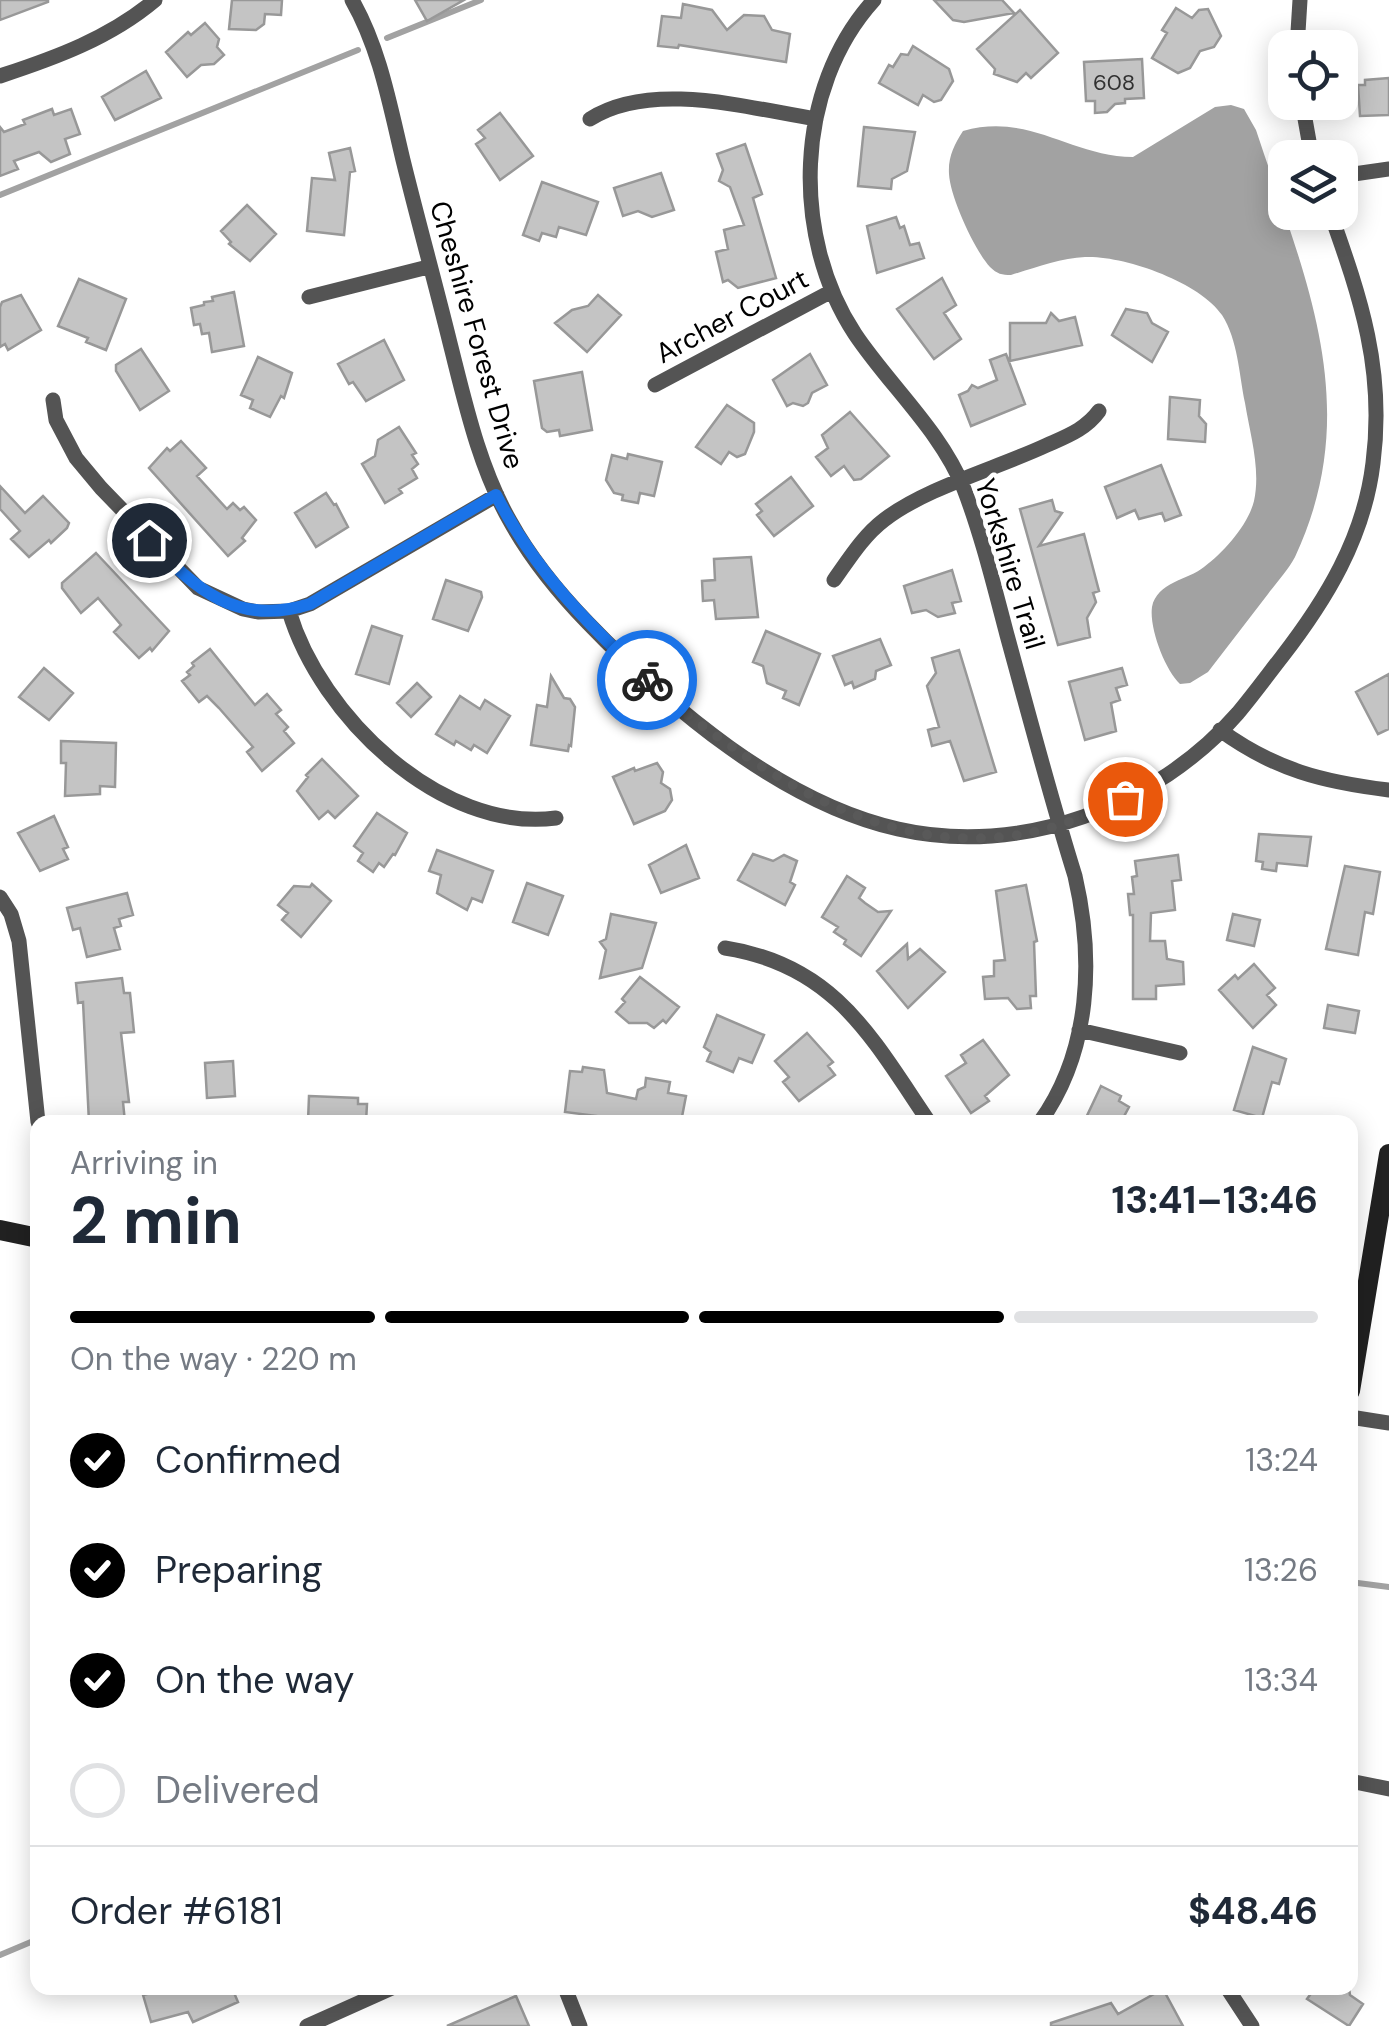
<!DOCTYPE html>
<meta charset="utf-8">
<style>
body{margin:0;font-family:"DM Sans",sans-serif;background:#f2f2f3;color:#1f2937;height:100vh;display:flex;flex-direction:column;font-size:38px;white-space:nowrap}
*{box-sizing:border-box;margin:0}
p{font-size:32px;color:#747a83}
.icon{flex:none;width:55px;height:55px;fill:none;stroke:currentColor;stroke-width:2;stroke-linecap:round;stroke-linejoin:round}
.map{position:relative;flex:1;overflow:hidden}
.drawer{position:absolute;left:30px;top:1115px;width:1328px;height:880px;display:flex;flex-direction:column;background:#fff;border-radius:20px;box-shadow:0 5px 25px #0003}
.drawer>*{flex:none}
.controls{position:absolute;left:1268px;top:30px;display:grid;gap:20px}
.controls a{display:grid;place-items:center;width:90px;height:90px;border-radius:20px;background:#fff;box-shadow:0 5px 25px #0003;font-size:50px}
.pin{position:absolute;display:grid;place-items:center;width:85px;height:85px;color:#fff;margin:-42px;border:5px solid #fff;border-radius:50%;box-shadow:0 2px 10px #0007}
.courier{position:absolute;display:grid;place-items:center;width:100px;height:100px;margin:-50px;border:8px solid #1a73e8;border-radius:50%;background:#fff;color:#222;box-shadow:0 2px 12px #0007}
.overview em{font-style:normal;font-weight:700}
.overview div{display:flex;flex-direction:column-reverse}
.overview{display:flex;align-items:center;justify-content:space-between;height:170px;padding:0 40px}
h1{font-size:65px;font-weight:700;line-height:75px}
.bar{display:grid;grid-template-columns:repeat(4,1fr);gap:15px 10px;align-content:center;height:120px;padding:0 40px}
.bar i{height:12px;border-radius:8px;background:#e0e1e3}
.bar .active{background:#000}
.bar p{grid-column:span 4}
.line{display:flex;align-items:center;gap:25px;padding:0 40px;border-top:2px solid #e0e1e3}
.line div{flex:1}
ol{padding:0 40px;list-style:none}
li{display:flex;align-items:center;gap:30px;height:110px}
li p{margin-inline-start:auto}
li .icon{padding:10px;border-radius:50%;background:#000;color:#fff;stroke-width:4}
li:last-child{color:#747a83}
li i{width:55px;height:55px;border:5px solid #e0e1e3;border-radius:50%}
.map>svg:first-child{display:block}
.water{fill:#a2a2a2}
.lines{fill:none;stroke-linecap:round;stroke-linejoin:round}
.stream{stroke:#a2a2a2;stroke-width:6}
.building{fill:#c4c4c4;stroke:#989898;stroke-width:2.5}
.street{stroke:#545454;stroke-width:15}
.secondary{stroke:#212121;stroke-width:20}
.done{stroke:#595959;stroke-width:10;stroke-dasharray:0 18}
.route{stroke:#1a73e8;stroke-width:12}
.labels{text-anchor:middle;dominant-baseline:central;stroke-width:9;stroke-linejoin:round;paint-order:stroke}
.number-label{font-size:22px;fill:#313131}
.street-label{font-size:28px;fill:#000;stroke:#fff}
</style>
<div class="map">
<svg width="1389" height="2026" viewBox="0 0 1389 2026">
<rect width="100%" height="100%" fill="#fff"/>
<path class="water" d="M1231,105L1244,109L1256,130C1304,276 1366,405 1295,557C1288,570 1277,582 1268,594C1248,620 1228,646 1208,672L1190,683L1180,684C1165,670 1149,628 1152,607C1157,582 1188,580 1204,567C1224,552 1248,525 1254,501C1261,469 1250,434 1245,403C1239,374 1238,340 1222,315C1200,282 1123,255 1085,257C1061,258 1034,268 1011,275C1002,275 997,274 990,267C975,251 950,197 949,174C948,157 954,145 963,131C1029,112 1070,156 1133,157L1215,107Z"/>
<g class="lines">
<path class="stream" d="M387,38L481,0
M0,195L358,50
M1350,1582L1389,1587
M0,1955L38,1939"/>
</g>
<path class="building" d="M0,0H48V2L0,20Z
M232,0H282L281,15L265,14L264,24L256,30L229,29Z
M415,0H464L427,21Z
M934,0H1002L1014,13L964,22L953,20Z
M683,4L712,10L727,30L744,15L764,16L772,30L790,34L786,62L679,45L678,48L658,46L662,16L681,18Z
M1176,8L1192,18L1199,10L1208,9L1221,36L1214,47L1200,51L1190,68L1178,73L1152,58L1167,33L1162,30Z
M1020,10L1058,53L1031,78L1026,73L1017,82L994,74L995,69L977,49Z
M205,23L219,39L217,47L224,55L214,64L201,65L187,77L166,52L188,32L191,35Z
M913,46L949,69L953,81L941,100L934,102L923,95L918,105L879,83L889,65L893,67L901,54L908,55Z
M1142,59L1144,98L1125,99V103L1115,104L1107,112L1095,113V101H1086L1084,62Z
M146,71L161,98L115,120L102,97Z
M1389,78V115L1360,116L1358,85H1365V80Z
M52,109L54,115L71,109L80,134L65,139L70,154L51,162L39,152L14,161L18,169L0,176V127L4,132L25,124L23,120Z
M500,113L533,156L500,180L476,144L485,138L478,130Z
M864,127L915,132L907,171L892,179L891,189L858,186Z
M745,144L762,194L753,198L776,278L738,288L728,280L723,282L716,252L728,249L724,230L744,225L730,187L719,181L723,170L717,154Z
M350,148L355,171L350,172L344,235L307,231L312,178L335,180L329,153Z
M661,173L674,210L652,217L638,211L623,216L614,188Z
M542,182L598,202L586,235L559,227L556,237L542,233L539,241L523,235Z
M247,205L276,234L250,261L229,244L231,242L221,231Z
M896,217L900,228L904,226L910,245L919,243L924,258L877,273L867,226Z
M942,278L956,305L944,313L961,339L934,359L897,309Z
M79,279L126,299L106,350L86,342L88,338L58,326Z
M234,292L244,346L212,352L209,333L202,334L200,324L194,325L191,308L204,305V302L213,301L212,297Z
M21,295L41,330L8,350L5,344L0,347V307L2,302Z
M598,295L621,315L587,352L555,323L572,310L588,306Z
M1126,309L1147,313L1152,323L1168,332L1152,362L1112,335Z
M1051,313L1059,321L1075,317L1082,345L1010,361V323H1046Z
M384,340L404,380L366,401L353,382L349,384L338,364Z
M141,349L169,391L140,410L116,371V365Z
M810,354L827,385L812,393L808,403L803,406L793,403L787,406L773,380Z
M1006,354L1025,404L971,426L959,395L968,391L972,385L978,388L997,380L990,360Z
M258,357L292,373L284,398L281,396L270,417L250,408L253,400L241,395Z
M582,372L592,430L560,436L559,430L547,432L542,428L534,381Z
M1170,397L1200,400L1199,416L1206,424L1205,442L1168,439Z
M727,405L754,423V432L745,454L737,457L729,452L721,464L696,447Z
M850,412L889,456L861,479L854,480L844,466L831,476L816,457L828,448L822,435Z
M399,427L416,453L412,455L418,464L412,469L417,478L399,489L402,493L385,503L362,464L375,456L378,440Z
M181,441L206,468L197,476L227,509L233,503L240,510L244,507L256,520L242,538L245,541L228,556L149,468L167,448L170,451Z
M628,454L662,462L654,496L640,493L638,503L622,500L623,495L614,493L606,480L612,455L627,459Z
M1161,465L1181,515L1165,521L1162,513L1139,519L1135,510L1117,518L1105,487Z
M791,477L813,506L774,536L757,515L762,511L756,504Z
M0,486L25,513L43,496L69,523L67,528L51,543L49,540L29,557L11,539L20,531L0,509Z
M326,493L334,505L336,504L348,527L316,547L295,513Z
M1052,500L1055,511L1062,513L1039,546L1084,534L1099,591L1093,593L1096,602L1087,618L1090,637L1058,645L1020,509Z
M96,553L169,631L152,651L150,648L139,658L114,632L121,625L98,598L81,613L62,588V583Z
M751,557L758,617L716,619L714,600L703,601L702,581L715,580L714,559Z
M952,570L961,601L952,603L955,613L938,617L926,610L912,613L904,586Z
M446,580L481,592L482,597L468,631L433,619Z
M372,626L402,636L389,684L356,674Z
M766,631L820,654L799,705L783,698L786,691L767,683L763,666L753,662Z
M880,639L891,665L876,671L875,679L854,688L852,682L845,685L833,656Z
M210,649L255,705L267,694L281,710L276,714L288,727L284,731L294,743L262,771L247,752L253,747L219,708L207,696L199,702L182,681L190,675L187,672L194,666L192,663Z
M959,650L996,772L964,781L950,741L932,746L928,730L939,727L927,686L936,673L932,658Z
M44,668L73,693L49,720L19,697Z
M1122,668L1127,685L1116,688L1120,700L1111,703L1116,731L1085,740L1069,682Z
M1389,674V729L1378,734L1356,692Z
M551,676L564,698L570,699L575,707L571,746L569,745L568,751L531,745L537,705L547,707Z
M417,683L431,697L411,717L397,703Z
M460,696L480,709L485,700L510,716L487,753L474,745L471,750L456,741L454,745L436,734Z
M61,741L116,743L115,787L100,786V794L65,796L66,763H61Z
M322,759L358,796L335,818L328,811L319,819L297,791L308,777L306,775Z
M657,763L663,772L661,783L670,789L672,800L665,811L634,824L613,777L634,768L635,771Z
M377,813L407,833L395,855L393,854L384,867L379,863L373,872L358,861L363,853L354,846Z
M54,816L68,847L63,849L68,859L40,871L18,833Z
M1259,834L1311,837L1307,866L1277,863L1276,871L1262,869L1263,862L1256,861Z
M686,845L699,878L661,893L649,865Z
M437,850L493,871L482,902L472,898L467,910L437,893L441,875L429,871Z
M753,854L773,861L784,855L797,861L790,882L795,885L785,905L738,880Z
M1178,855L1181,880L1172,881L1175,910L1151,913L1150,941H1165L1167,959L1183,962L1184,984L1156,986V999H1133V915H1130L1128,894H1134L1132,877L1137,876L1135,861Z
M1345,866L1380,872L1373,914L1365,912L1358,955L1326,949Z
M847,876L865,888L859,898L865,903L878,912L891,911L861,956L844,944L846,940L834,932L838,927L822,917Z
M527,883L563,896L548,935L513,922Z
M312,884L331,901L301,937L282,920L288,913L278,905L294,886L310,887Z
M1026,885L1037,941L1034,942L1036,996H1030L1031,1008L1017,1009L1008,998L985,999L983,977L994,976V961L1005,960L996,891Z
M127,893L133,915L119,919L121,926L114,928L120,949L87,957L80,928L73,930L67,908Z
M611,914L656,923L642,968L600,978L606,950L600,942L606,939Z
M1233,914L1260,920L1254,946L1227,940Z
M907,944L908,959L920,949L945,972L908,1008L877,971Z
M1254,964L1275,988L1267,995L1276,1005L1253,1028L1219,990L1235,975L1238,979Z
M640,977L679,1007L666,1023L663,1020L654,1028L647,1023H629L616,1012L625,1002L622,999Z
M122,978L124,993H130L134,1032L121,1033L129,1102H123L125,1122H89L83,1002L78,1003L76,983Z
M1328,1005L1359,1011L1355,1033L1324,1028Z
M717,1015L764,1035L752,1063L739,1058L733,1072L707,1061L711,1052L704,1047Z
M807,1033L833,1062L828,1066L835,1075L799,1101L783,1082L789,1077L775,1061Z
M983,1040L1009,1075L985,1096L989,1101L971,1113L946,1076L966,1063L961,1055Z
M1253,1047L1286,1059L1279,1084L1272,1082L1262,1118L1234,1110Z
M233,1061L235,1096L207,1098L205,1063Z
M583,1067L604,1070L607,1093L636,1099L638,1090L645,1087L646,1078L670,1082L668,1093L686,1096L681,1122H643L565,1112L570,1071L582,1072Z
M1101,1086L1121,1096L1119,1101L1129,1107L1121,1122H1084Z
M309,1096L358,1098V1104H367L366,1122H308Z
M170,1988H232L238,2002L193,2022L188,2012L151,2022L143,1995Z
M1315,1988H1349L1350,1995L1363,2004L1349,2026L1307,1999Z
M1163,1989L1183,2026H1051V2023L1111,2003L1118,2014Z
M516,1996L529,2026H447Z"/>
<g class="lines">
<path class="street" d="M352,0C380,49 390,106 403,160C418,221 435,282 450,343C465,402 479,467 510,521C531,559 558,592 588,623C669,707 782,803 898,829C1021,857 1156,807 1238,713C1253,695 1267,676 1281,658C1326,600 1364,538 1373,463C1385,370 1361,299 1330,212
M874,0C794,88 791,237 855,334C889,385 941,431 964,489C982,536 994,586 1007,635C1029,715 1050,796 1075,876C1094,958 1091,1051 1040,1122
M1297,48L1300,0
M0,76C55,58 110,38 155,0
M1302,102L1312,158
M590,119C651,80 748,108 816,119
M1340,176L1389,169
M309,297L428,267
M655,385L832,291
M53,400L56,420L76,458L101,488L198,588L243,609L258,612L289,611L310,604L497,495
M834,580C849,559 863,536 884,520C925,488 998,468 1047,445C1067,436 1086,429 1099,411
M289,611C320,716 441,833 556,818
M1220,730C1275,770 1323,782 1389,790
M0,897L11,914L19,941L38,1122
M725,948C835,965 872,1038 929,1122
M1079,1030L1180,1053
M1350,1417L1389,1423
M1350,1781L1389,1789
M565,1988L580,2026
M1227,1988L1252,2026
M307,2026L392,1988"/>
<path class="secondary" d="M0,1230L38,1238
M1350,1391L1389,1154"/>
</g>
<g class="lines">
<path class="done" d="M647,680C675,708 711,732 744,755C832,814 929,856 1039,831C1068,824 1097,811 1125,799"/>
<path class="route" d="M149,540C196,590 237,627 310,604L496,495C535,571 586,622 647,680"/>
</g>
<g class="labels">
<g class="number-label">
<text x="1114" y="82">608</text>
</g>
<g class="street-label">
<text transform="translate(732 316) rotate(-28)">Archer Court</text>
<text transform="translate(477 335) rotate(74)">Cheshire Forest Drive</text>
<text transform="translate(1010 564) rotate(73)">Yorkshire Trail</text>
</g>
</g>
</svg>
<div class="controls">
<a><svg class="icon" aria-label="locate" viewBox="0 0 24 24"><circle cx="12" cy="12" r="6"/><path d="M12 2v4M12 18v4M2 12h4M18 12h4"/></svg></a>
<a><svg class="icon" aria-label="layers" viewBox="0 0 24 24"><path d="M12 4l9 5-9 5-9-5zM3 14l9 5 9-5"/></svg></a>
</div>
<div class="pin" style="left:1125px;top:799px;background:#ea580c"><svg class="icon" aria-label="bag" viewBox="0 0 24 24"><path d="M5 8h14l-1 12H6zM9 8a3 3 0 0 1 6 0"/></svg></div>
<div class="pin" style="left:149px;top:540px;background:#1f2937"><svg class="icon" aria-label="home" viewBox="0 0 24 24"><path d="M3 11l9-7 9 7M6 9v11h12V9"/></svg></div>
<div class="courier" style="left:647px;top:680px"><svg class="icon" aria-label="bike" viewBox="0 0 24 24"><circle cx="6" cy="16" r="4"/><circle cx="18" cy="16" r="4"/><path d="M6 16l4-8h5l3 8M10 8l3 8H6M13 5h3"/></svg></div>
<section class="drawer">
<div class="overview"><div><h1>2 min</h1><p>Arriving in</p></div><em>13:41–13:46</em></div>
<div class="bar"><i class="active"></i><i class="active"></i><i class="active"></i><i></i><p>On the way · 220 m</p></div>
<ol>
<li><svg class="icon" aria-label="check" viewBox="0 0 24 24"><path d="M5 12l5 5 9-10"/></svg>Confirmed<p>13:24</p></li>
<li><svg class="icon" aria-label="check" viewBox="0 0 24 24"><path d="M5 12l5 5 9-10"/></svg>Preparing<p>13:26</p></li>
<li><svg class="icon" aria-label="check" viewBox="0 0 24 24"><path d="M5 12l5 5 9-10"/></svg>On the way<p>13:34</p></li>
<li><i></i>Delivered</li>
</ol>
<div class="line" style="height:130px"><div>Order #6181</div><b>$48.46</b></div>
</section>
</div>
